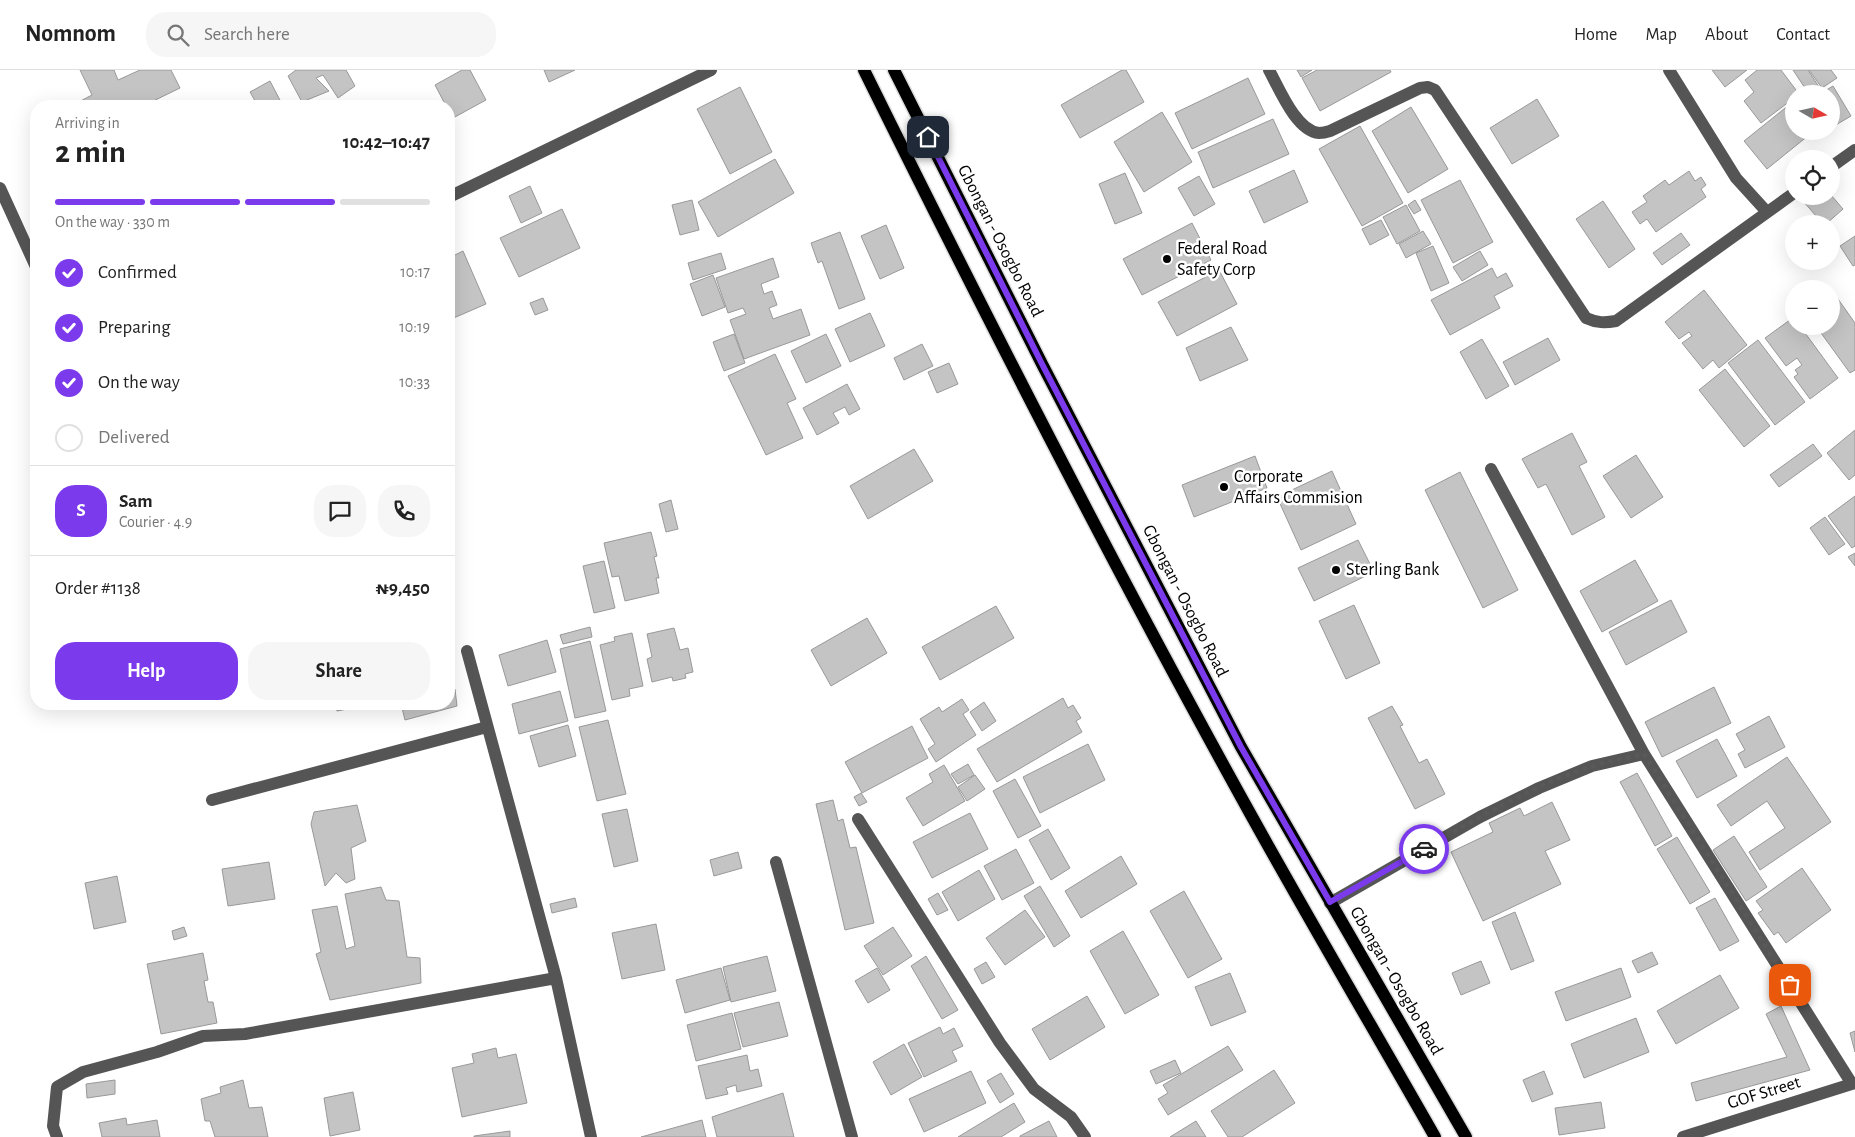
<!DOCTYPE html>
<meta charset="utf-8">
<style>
body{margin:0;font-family:"Alegreya Sans",sans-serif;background:#f6f6f6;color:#222;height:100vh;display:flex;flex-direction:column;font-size:19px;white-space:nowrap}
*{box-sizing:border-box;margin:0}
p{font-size:16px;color:#767676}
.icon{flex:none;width:28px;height:28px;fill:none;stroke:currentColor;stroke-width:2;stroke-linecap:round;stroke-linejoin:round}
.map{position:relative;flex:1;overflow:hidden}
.side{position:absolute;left:30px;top:30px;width:425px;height:610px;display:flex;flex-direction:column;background:#fff;border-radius:20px;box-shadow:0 5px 20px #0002}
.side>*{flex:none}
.needle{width:32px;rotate:99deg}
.tools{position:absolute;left:1785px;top:15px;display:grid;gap:10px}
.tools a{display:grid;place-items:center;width:55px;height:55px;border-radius:50%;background:#fff;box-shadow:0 5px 20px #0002;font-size:25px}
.pin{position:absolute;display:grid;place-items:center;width:42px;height:42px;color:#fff;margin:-21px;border-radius:10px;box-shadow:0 2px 8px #0006}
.courier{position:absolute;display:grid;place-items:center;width:50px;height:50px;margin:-25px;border:4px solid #7c3aed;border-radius:50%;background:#fff;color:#222;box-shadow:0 1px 6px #0007}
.overview em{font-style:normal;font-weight:600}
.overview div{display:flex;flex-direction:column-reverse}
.overview{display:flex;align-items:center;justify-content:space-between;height:85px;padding:0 25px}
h1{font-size:32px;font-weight:600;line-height:38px}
.bar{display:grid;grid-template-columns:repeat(4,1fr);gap:8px 5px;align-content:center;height:60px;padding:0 25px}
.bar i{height:6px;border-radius:4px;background:#e0e0e0}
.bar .selected{background:#7c3aed}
.bar p{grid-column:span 4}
.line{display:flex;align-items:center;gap:12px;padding:0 25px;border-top:1px solid #e0e0e0}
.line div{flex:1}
.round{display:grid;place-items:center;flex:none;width:52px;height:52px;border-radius:20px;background:#f6f6f6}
ol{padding:0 25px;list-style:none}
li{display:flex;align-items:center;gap:15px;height:55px}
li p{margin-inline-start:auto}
li .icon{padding:5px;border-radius:50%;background:#7c3aed;color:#fff;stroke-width:4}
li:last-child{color:#767676}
li i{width:28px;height:28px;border:2px solid #e0e0e0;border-radius:50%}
.action{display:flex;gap:10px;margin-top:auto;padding:10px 25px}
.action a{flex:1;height:58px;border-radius:20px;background:#7c3aed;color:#fff;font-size:20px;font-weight:600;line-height:58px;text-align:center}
.action a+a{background:#f6f6f6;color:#222}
header{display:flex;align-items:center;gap:30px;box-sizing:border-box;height:70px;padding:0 25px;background:#fff;border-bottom:1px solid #e0e0e0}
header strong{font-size:24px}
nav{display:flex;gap:28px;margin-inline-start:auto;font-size:18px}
.search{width:350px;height:45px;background:#f6f6f6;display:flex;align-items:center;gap:12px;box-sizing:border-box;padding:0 18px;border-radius:20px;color:#767676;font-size:19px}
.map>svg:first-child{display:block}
.building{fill:#c4c4c4;stroke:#999}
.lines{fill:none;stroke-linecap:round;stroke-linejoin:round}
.major-casing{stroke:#dbdbdb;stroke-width:15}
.minor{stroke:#555;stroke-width:12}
.major{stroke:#000;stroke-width:12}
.done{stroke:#595959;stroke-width:5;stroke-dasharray:0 9}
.route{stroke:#7c3aed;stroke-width:6}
.poi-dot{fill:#000;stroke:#fff;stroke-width:2}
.labels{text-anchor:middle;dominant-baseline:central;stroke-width:5;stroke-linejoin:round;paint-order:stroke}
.street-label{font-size:18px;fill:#000;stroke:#fff}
.poi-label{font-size:18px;fill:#000;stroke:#fff;text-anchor:start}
</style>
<header>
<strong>Nomnom</strong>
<div class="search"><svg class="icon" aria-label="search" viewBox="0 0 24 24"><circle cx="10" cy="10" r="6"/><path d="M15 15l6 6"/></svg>Search here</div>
<nav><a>Home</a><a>Map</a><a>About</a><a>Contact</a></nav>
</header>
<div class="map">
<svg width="1855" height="1067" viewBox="0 0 1855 1067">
<rect width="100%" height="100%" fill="#fff"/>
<path class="building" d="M80,0H114L118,10L140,0H171L180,18L143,36H71L92,25Z
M296,0H346L355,16L338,28L323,5L316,8L329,21L302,32L288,6Z
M462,0H470L486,30L453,48L449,41V36H446L435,15Z
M544,0H575L549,12Z
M1122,0H1126L1144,32L1080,68L1061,35Z
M1297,0H1312L1301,7Z
M1317,0H1390L1391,2L1320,41L1302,8Z
M1712,0H1747L1725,17Z
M1757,0H1781L1799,24H1794V28L1761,53L1744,31L1754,22L1745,10Z
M1793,0H1808L1821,20L1816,24H1809Z
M1809,0H1831L1837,8L1822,18Z
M1248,8L1265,44L1192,79L1175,43Z
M270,11L283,36H258L250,22Z
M1833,16L1851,46L1834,56L1831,52V24H1820Z
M740,17L772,82L730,104L697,39Z
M1537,29L1559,66L1512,94L1490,58Z
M1794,31V61H1814L1767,99L1744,71Z
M1411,37L1448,99L1408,123L1372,61Z
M1162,42L1192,92L1144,122L1114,72Z
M1273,49L1289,84L1213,118L1198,82Z
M1360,56L1403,133L1362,156L1319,79Z
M775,89L794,123L718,167L698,132Z
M1294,100L1308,132L1264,153L1249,121Z
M1689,101L1695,111L1701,107L1706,115L1701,119L1706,127L1656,162L1647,149L1640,154L1632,142L1647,132L1643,126L1665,110L1669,115Z
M1125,103L1142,143L1115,154L1099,114Z
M1199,106L1215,134L1194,146L1178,118Z
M1460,110L1493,172L1453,193L1421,130Z
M530,116L542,143L521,153L509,126Z
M1831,125L1843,139L1826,154H1823L1803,131L1808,126Z
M692,130L699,160L680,165L672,135Z
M1415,130L1421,140L1414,144L1408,135Z
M1603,131L1635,179L1609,198L1576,149Z
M1406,135L1420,161L1397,174L1383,147Z
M562,139L580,178L519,207L500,168Z
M1381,150L1389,165L1370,175L1362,159Z
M1192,153L1211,190L1142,225L1123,189Z
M886,155L904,198L880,209L861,166Z
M1423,161L1431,174L1406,188L1399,174Z
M840,162L865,229L839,239L822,191L818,193L811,173Z
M1681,163L1690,175L1662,195L1653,183Z
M1855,166V195L1853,196L1840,176Z
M1433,176L1449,213L1431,221L1416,183Z
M463,181L486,234L449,250V188Z
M1480,181L1488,195L1462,211L1453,197Z
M721,183L726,199L693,210L688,193Z
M773,188L779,207L761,214L764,224L772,221L777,235L769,238L773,249L801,239L810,265L744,289L730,250L746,244L743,238L728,243L716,208Z
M1492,198L1497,208L1506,203L1513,216L1494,226L1500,238L1450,265L1431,230Z
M1219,200L1237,234L1177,266L1158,232Z
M713,205L725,237L702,246L690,214Z
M1704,220L1747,275L1719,298L1713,290L1703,299L1682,273L1692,266L1689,262L1679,269L1665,252Z
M1833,222L1855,253V300L1850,303L1816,256H1831V224Z
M543,228L548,240L535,245L530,233Z
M870,243L885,276L850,292L835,259Z
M1794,247V256H1800L1838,308L1810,329L1794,307L1798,304L1795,300L1802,295L1797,288L1786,296L1765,268Z
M1231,257L1248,290L1200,311L1186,278Z
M734,264L745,293L724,301L713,272Z
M826,264L841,296L806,313L791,281Z
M1548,268L1560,290L1515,315L1503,292Z
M1482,269L1509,316L1486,329L1460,282Z
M1758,270L1805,332L1775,355L1728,293Z
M922,274L933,296L904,310L894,288Z
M775,284L796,329L787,333L803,368L766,385L728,306Z
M949,293L958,314L937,323L928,302Z
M1725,299L1770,356L1744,377L1699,320Z
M847,314L860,339L849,345L845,337L833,343L839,353L817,365L803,338Z
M1855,360V405L1849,410L1827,383Z
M1572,363L1587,392L1579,396L1605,447L1572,465L1546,414L1538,418L1522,389Z
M1813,374L1822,386L1779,417L1770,405Z
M914,379L933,411L868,449L850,416Z
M1636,385L1663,427L1631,448L1603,406Z
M1255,386L1267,418L1194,447L1182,415Z
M1332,401L1356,454L1301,480L1277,427Z
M1460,402L1518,520L1483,538L1425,420Z
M1855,426V476L1852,478L1828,446Z
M671,430L678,459L666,462L659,434Z
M1825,447L1845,474L1829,485L1810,458Z
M651,462L657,486L654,487L659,508H656L659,523L625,531L619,506L612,507L604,473Z
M1358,470L1374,502L1314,531L1298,498Z
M1855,483V496L1848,487Z
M1635,490L1658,531L1602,562L1580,521Z
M604,491L615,538L594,543L583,496Z
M1671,530L1687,562L1626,595L1609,562Z
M1354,535L1380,593L1346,609L1319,551Z
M996,536L1014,568L940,610L922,577Z
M867,548L887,583L831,616L811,580Z
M590,557L592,567L563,574L560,565Z
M674,558L680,580L688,578L693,602L685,604L686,608L673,611L672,607L652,612L647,589L652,587L647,564Z
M632,563L643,616L629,619L630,626L612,630L600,575L615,571L614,567Z
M547,570L556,602L508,616L499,585Z
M590,571L606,641L575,648L560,579Z
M449,587L452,615L449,616Z
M1714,617L1731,653L1662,687L1645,652Z
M455,619L457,636L405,650L401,634H449V620Z
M560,621L568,651L519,664L512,634Z
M1063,628L1068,638L1073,635L1081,648L1076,651L1082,662L997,712L977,679Z
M962,629L969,640L963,644L976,665L936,692L928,679L935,674L920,649L939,637L942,642Z
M984,632L996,651L982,661L970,642Z
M335,634H373L337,641Z
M1392,636L1403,655L1400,656L1419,693L1427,689L1445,724L1415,739L1368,648Z
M1769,646L1785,677L1745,698L1738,684L1745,680L1736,664Z
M608,650L626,724L597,731L579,657Z
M568,655L576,686L539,697L530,666Z
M912,656L928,688L862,723L845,692Z
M1717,669L1737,706L1697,728L1676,691Z
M1088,674L1105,710L1040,743L1023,707Z
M1787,687L1831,752L1760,800L1749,782L1785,758L1767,731L1731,756L1717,735Z
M968,694L974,705L958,714L951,704Z
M944,695L965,731L923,756L906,728L933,712L929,704Z
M1637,703L1672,766L1655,776L1620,712Z
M975,705L985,719L967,731L958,717Z
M1015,709L1041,756L1018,768L993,721Z
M861,723L867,732L859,736L854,727Z
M833,730L838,751L843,749L850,778L856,777L874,853L845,860L816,734Z
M1552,732L1570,770L1545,781L1561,814L1483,851L1451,782L1493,762L1489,753L1520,738L1524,746Z
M357,735L366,771L351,778L355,809L346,813L336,803L325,816L311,754L314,742Z
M627,739L638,791L614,797L602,744Z
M970,743L988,779L932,808L913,772Z
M1048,759L1070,798L1051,810L1029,770Z
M1734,766L1767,817L1746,831L1713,780Z
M1677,767L1710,822L1690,834L1657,779Z
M1016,779L1034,813L1002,830L984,796Z
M738,782L742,798L714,806L710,790Z
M1121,786L1137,814L1081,848L1065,821Z
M269,792L275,829L228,836L222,799Z
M1802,798L1831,840L1786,873L1778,862L1774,865L1758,843L1763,840L1756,831Z
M979,800L995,829L958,851L942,822Z
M117,806L126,852L94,859L85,813Z
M1040,816L1070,866L1054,877L1024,826Z
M381,817L386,830L399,831L407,887L420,888L421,913L330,930L316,884L321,882L312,840L337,836L346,879L355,876L345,824Z
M1184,821L1222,889L1188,908L1150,841Z
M938,823L948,840L937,845L928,829Z
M575,828L577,837L552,843L550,834Z
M1715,828L1739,871L1720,881L1696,838Z
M1025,840L1045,867L1005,895L986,868Z
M1515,842L1534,891L1511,900L1492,852Z
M656,854L665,900L622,909L612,863Z
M184,857L187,866L174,870L172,861Z
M893,857L912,886L883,905L864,876Z
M1123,861L1159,925L1125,944L1090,881Z
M1652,882L1658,894L1638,903L1632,891Z
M203,883L208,910L204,911L208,932H213L217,953L161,964L147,894Z
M767,886L776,921L731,932L723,897Z
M926,886L958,940L942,949L911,896Z
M1481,891L1490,913L1461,925L1452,903Z
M986,892L995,907L982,914L974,899Z
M721,898L730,930L685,943L676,910Z
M877,898L890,920L868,933L855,911Z
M1621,898L1631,927L1566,951L1555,922Z
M1230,903L1246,942L1211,956L1195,917Z
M1720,905L1739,938L1676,974L1657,941Z
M1087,926L1105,957L1050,990L1032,959Z
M779,932L788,966L743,977L734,943Z
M1781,936L1810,1000L1696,1031L1691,1013L1787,987L1766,944Z
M732,943L741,979L696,991L687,955Z
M1636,948L1649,982L1584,1008L1571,974Z
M940,957L943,964L954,958L963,976L952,981L957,991L924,1007L908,973Z
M1855,961V982L1850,963Z
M904,974L922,1007L891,1025L873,992Z
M1228,976L1243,1000L1168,1045L1158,1029L1168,1023L1163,1015Z
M496,978L498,988L516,984L527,1033L462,1047L452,998L474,993L472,984Z
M747,985L750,1001L758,999L762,1016L737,1022L736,1015L726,1018L728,1024L706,1029L698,996Z
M1175,990L1181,1003L1156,1014L1150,1001Z
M1274,1000L1295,1033L1242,1067H1228L1211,1041Z
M971,1001L986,1033L924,1062L909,1029Z
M1544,1001L1553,1024L1532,1032L1523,1010Z
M1001,1003L1014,1024L1000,1033L987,1011Z
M115,1010V1024L87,1028L86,1014Z
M243,1010L249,1038L262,1037L268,1067H215L210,1051H205L201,1029L221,1023L220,1017Z
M353,1022L360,1060L330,1066L324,1028Z
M783,1023L794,1067H717L712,1047Z
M1601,1032L1605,1058L1559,1065L1555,1038Z
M1014,1033L1025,1052L1001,1067H958Z
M126,1048L127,1055L157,1050L160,1067H102L99,1053Z
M702,1050L706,1067H641Z
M1049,1051L1057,1067H1020V1066Z
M1196,1051L1206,1067H1170Z
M510,1061V1067H474V1066Z"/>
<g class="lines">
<defs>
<path id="major" d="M864,0C988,251 1115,500 1251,745C1311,853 1374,960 1435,1067
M894,0L1042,294L1241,677L1466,1067"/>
</defs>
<use href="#major" class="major-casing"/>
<path class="minor" d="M1269,0C1279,18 1296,61 1319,63C1322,63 1327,62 1330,61L1420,18L1428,17L1435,20L1586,248C1597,253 1605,253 1616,251L1794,123
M1669,0L1736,108L1766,141
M1831,97L1855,80
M0,118L36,197
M449,127L711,0
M1491,399L1644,684L1852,1014
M467,581L556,908L591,1067
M212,730L487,657
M858,749L1000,973L1034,1019L1071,1047L1085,1067
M776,792L852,1067
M1330,833L1480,747L1539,718L1592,696L1644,684
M57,1067L53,1056L57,1017L83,1002L157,982L203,966L245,964L556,908
M1683,1067L1855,1013"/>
<use href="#major" class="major"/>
</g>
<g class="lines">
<path class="done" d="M1424,779C1478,748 1533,715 1592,696C1609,691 1627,688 1644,684L1790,915"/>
<path class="route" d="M928,67L1042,294L1241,677L1330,832L1424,779"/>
</g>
<g class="poi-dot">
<circle cx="1167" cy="189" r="5"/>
<circle cx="1224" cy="417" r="5"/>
<circle cx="1336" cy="500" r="5"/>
</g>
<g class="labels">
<g class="street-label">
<text transform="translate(1000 171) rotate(63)">Gbongan - Osogbo Road</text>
<text transform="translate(1185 531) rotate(63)">Gbongan - Osogbo Road</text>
<text transform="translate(1396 911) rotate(60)">Gbongan - Osogbo Road</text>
<text transform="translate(1764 1023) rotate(-17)">GOF Street</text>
</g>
<g class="poi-label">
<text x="1177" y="179">Federal Road<tspan x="1177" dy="21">Safety Corp</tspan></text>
<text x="1234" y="407">Corporate<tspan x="1234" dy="21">Affairs Commision</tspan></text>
<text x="1346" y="500">Sterling Bank</text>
</g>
</g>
</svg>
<div class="tools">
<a><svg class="needle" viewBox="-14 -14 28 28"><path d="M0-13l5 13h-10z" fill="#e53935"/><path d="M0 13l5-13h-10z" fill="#767676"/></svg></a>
<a><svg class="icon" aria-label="locate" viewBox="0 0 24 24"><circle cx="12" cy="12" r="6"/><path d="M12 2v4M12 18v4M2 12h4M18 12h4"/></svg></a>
<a>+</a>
<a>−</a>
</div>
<div class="pin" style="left:1790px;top:915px;background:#ea580c"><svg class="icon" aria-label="bag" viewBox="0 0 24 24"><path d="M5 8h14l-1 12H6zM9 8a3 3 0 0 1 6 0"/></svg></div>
<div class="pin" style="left:928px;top:67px;background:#1f2937"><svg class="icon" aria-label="home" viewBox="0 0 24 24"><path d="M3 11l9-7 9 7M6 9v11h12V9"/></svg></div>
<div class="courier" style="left:1424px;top:779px"><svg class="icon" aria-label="car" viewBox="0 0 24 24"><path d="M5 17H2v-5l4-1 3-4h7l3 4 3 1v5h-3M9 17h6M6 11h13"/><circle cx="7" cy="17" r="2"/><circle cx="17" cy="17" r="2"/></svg></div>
<section class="side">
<div class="overview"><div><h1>2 min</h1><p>Arriving in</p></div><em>10:42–10:47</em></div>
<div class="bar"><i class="selected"></i><i class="selected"></i><i class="selected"></i><i></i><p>On the way · 330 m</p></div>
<ol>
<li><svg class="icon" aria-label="check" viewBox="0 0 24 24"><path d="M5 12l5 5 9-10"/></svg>Confirmed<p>10:17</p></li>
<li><svg class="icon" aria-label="check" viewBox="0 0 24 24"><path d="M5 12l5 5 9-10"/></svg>Preparing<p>10:19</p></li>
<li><svg class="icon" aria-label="check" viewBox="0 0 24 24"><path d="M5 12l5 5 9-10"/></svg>On the way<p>10:33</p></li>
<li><i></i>Delivered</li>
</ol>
<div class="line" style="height:90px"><b class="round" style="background:#7c3aed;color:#fff">S</b><div><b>Sam</b><p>Courier · 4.9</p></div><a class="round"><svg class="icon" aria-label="chat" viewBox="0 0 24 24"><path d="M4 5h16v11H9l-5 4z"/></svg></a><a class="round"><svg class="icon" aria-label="phone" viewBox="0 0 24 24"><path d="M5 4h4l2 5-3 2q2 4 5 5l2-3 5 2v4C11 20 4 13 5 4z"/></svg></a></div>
<div class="line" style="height:65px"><div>Order #1138</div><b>₦9,450</b></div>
<div class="action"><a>Help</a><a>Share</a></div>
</section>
</div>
